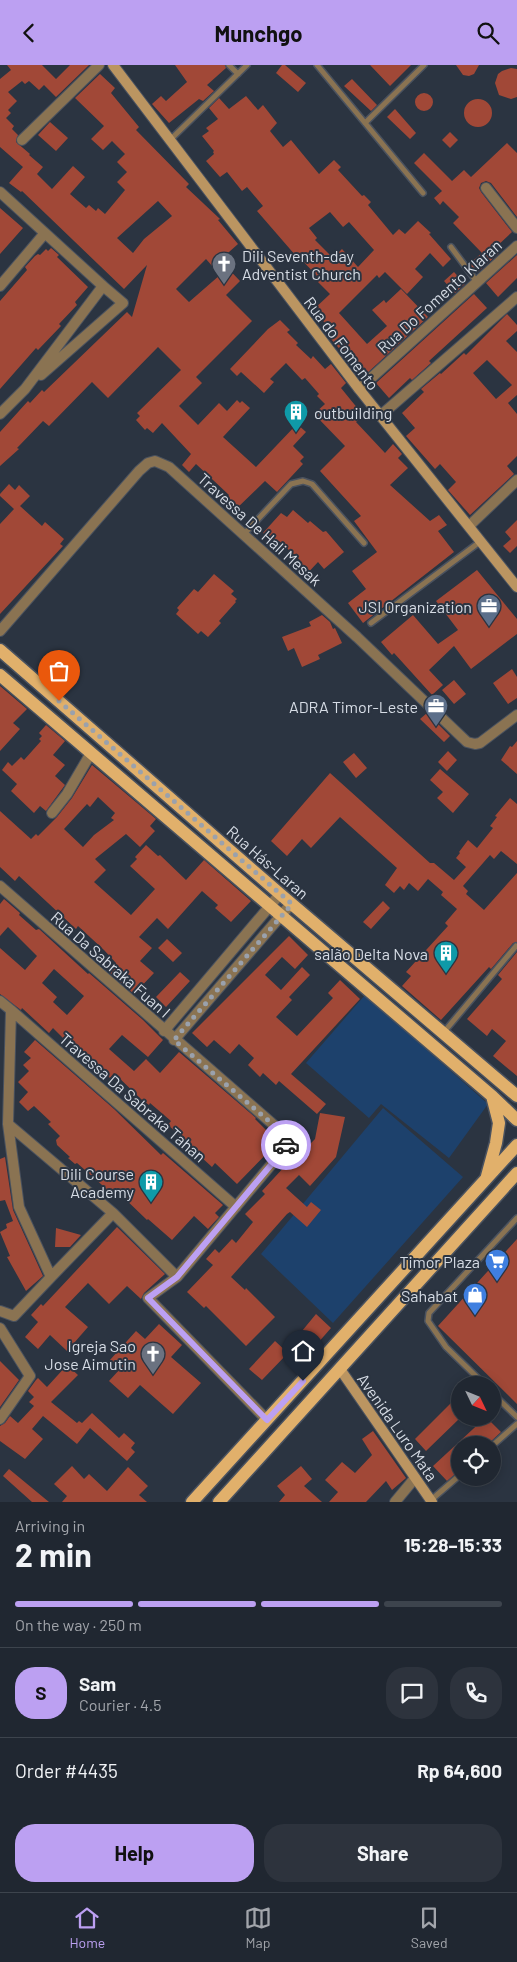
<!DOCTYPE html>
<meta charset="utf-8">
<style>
body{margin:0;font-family:Barlow,sans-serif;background:#2d333d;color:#f1f3f6;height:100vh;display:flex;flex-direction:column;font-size:19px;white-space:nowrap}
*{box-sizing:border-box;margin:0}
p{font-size:16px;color:#a2a5ab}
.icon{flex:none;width:28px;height:28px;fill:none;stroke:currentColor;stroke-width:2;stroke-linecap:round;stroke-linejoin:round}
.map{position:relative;height:1437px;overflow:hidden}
.drawer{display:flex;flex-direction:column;background:#202731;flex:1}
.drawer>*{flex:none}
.needle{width:32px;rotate:133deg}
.buttons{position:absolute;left:451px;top:1311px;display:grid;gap:10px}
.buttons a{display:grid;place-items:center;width:50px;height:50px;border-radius:50%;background:#202731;box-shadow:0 2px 12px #0003,0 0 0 1px #3d444d;font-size:25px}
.pin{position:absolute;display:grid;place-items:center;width:42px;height:42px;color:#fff;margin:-51px -21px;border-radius:50% 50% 50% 0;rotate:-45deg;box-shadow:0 0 5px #0007}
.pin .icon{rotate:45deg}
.courier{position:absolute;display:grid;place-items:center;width:50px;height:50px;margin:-25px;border:4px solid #bca0f2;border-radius:50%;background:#fff;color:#222;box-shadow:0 1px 6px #0007}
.head em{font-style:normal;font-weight:700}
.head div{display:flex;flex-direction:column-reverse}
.head{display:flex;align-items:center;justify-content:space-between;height:85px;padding:0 15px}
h1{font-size:32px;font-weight:700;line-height:38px}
.bar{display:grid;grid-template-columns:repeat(4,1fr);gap:8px 5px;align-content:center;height:60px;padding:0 15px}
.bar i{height:6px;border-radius:4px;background:#3d444d}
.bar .selected{background:#bca0f2}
.bar p{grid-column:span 4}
.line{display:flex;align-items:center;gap:12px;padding:0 15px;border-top:1px solid #3d444d}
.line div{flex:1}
.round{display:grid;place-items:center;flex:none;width:52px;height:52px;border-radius:20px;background:#2d333d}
.action{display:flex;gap:10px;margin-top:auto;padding:10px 15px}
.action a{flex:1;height:58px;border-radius:20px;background:#bca0f2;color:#111;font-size:20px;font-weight:700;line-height:58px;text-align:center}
.action a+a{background:#2d333d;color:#f1f3f6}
header{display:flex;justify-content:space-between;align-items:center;height:65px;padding:0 15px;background:#bca0f2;color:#111;font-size:22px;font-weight:700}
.dock{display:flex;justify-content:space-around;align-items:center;height:70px;border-top:1px solid #3d444d;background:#202731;font-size:14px;color:#a2a5ab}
.dock a{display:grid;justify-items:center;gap:2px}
.dock .selected{color:#bca0f2}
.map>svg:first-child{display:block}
.green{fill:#1d416c}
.building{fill:#a14837;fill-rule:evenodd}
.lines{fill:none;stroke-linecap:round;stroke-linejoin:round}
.lane-casing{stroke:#4a525f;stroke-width:8}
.street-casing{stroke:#4a525f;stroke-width:12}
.secondary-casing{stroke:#4a525f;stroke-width:12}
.primary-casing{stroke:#4a525f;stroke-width:15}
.lane{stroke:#8a7352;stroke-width:5}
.street{stroke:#8a7352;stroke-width:10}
.secondary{stroke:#bb9561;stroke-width:10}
.primary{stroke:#e1b06b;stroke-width:12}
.done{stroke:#9aa1ac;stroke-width:5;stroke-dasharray:0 9}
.route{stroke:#bca0f2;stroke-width:6}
.labels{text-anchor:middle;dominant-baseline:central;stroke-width:4;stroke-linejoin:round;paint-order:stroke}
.poi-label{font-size:16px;fill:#d6dce5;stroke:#2b3441;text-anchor:end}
.street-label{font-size:16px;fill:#d6dce5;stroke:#2b3441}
</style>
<header><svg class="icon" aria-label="back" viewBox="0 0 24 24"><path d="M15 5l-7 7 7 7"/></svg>Munchgo<svg class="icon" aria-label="search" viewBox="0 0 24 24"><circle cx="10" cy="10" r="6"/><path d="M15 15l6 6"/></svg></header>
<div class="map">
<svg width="517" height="1437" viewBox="0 0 517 1437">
<rect width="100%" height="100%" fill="#2b3441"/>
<path class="green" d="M365,930L488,1039L449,1093L381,1039L369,1053L306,998Z
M383,1043L463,1112L333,1258L261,1189Z"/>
<path class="building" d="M7,0H42L56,14L70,0H89L56,32L44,20L39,25L29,16L25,19L22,16L8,27L17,36L8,45L11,48L6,53L14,61L12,64L18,70L16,77L30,89L29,90L43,102L37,109L52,124L73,101L85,112L70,129L86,143L89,140L96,146L98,143L105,149L125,125L117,117L127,107L117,97L125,89L112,76L103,85L91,74L104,61L75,33L100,9L115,23L111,28L139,62L136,65L189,119L186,122L220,154L218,155L238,179L220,195L240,216L226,230L252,256L196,312L202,318L179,341L198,360L219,338L227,346L237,335L240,338L242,336L250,343L223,372L256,402L297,359L306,367L293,381L304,392L300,396L303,399L277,427L265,416L233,447L223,437L229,430L196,399L189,407L182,400L191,389L162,358L153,368L147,363L145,365L136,355L140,351L137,348L181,305L158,282L108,333L92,317L49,361L43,356L17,383L19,384L0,401V367L28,336L30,338L42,325L44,327L127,247L132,252L147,200L124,224L22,126L21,127L9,118L23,102L0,82V14L11,5ZM158,136L172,151L144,174L133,188L117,173ZM206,194L220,210L189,237L176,224Z
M175,0H225L226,3L207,20L214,26L203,36L199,34L169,58L152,39L161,31L166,36L187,17Z
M282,0H285L306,18L298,27L276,8Z
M370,0H411L390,21Z
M456,0H479L474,9L469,11L463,10Z
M511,3L517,4V32L511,34L499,30L495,18L498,9L502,6Z
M352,14L377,40L371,46L344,21Z
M415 37a9 9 0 1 1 18 0a9 9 0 1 1-18 0Z
M246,31L258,45L263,40L277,58L270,66L283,82L291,75L319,109L334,95L341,102L338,105L362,131L364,130L371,137L368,140L393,170L399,164L405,169L418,156L431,168L429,169L451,194L443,202L430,188L415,204L423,212L407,229L385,207L379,213L377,210L339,248L367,279L387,261L372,245L384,235L386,238L401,224L428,252L364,311L359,305L356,308L341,289L343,288L331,274L336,270L313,245L330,229L316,215L318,212L297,190L296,191L257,146L263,141L247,122L242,126L227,107L220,112L206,96L214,89L213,87L214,86L202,71L209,66L206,63L218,54L209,43L219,33L229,44ZM330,147L343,162L349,157L374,185L358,202L342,184L333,193L315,175L317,173L309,163Z
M464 48a14 14 0 1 1 28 0a14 14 0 1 1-28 0Z
M395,44L416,68L410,74L387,52Z
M50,57L68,73L56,86L38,70Z
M450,67L458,75L450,83L442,75Z
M507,78L517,88V152L491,118L486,116L481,118L479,123L481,127L512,167L495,183L499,188L477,208L469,199L482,188L453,158L459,152L443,136L440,140L434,133L442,126L414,98L424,88L452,116L464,105L471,112Z
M0,143L23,163L0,189Z
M51,183L59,190L57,192L88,222L75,237L77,240L59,259L61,261L38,285L36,283L0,324V236L27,205L25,202L35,191L38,189L40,190L46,184L48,186Z
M517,190V213L498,232L486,218Z
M454,207L465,219L455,228L444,216Z
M474,229L487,243L429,296L431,298L412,315L410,313L389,333L376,318Z
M507,249L517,260V266L506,276L517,287V330L508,338L517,349V391L507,401L514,409L470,450L448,425L456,417L440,399L435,404L406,371L415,363L402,348L424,327L421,324L440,308L441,309L464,288L466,290ZM487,295L512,320L496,334L473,308Z
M280,255L290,265L287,267L298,278L296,280L311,294L313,291L325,304L331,299L346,318L341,323L363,350L356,357L385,388L393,379L402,389L398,393L408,403L390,420L430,456L439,450L447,460L438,466L454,487L363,558L348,538L366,524L352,506L377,487L354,456L361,451L320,406L345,381L314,349L325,339L317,331L319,329L305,313L302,315L286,298L270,314L274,317L264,328L241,307L237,311L230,304L268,264Z
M9,419L15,425L19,420L30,431L20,441L42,461L45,457L64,474L60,479L63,481L0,549V459L14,444L0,431V429Z
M293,445L308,458L310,456L323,467L326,466L344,487L324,504L318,497L304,512L293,502L300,495L279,476L276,479L263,468L281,448L287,452Z
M517,455V481L510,488L503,481L511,474L505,467Z
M477,505L517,554V569L471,604L454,581L429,605L443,620L432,630L394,588L392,590L381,577L413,550L438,579L458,565L436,536Z
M214,509L234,526L231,529L237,534L235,536L236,537L219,556L221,558L208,572L201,566L198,569L176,549L179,545L177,543L194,524L198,527Z
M322,550L330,557L333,564L335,563L342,578L318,590L320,594L302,602L294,583L288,586L282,572L311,561L309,557Z
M512,604L517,612V633L508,639L493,618Z
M454,615L466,629L454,639L442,625Z
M0,621L27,644L13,658L20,664L0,686Z
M427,648L450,671L444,677L420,654Z
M46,660L65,676L53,690L65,700L55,711L65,720L46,746L40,741L34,748L11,726L17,719L2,705L8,697L12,701L21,692L24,695L41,676L39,674L42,671L39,668Z
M517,676V709L501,695L510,681L512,682Z
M448,686L457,695L447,706L438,697Z
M354,688L367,703L356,713L343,697Z
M92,700L156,754L150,761L155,766L140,782L126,769L95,794L106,805L94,817L131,850L155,824L130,801L137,794L135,792L146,780L158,791L160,790L186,815L204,795L251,836L231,857L215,843L218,840L202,826L168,864L157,853L139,872L152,883L140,896L154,908L134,929L108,906L116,898L104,885L78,861L76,864L19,811L15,816L0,802V746L31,774L36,769L38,771L57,752L72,733ZM98,732L115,748L111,753L114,755L94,770L83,782L64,764L87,739L90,742Z
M440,704L469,729L453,748L437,733L443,727L430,715Z
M330,708L430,798H434L454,815L466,802L456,793L460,788L459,787L468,775L477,783L493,763L490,761L497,752L495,751L510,733L517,739V799L501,786L494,794L490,790L463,821L468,826L466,829L484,845L517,808V877L513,878L491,904L489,902L441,955L402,921L411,911L406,907L448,861L445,858L457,844L441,830L443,827L428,814L418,826L409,818L404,825L400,821L394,828L385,820L397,803L340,752L311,783L302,774L287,791L271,776Z
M4,834L20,848L19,850L36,865L39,864L88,909L89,908L143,955L163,975L148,992L122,970L109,984L134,1006L146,994L160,1008L179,987L256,1053L255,1054L278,1077L237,1119L215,1098L212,1102L200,1091L201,1089L168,1060L171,1056L150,1038L149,1040L141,1034L114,1008L110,1013L66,970L63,973L53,963L49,968L22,943L21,945L0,929V883L25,905L37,891L8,862L0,871V839ZM54,904L84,931L67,950L53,937L57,932L42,918Z
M383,836L390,843L371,864L363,857Z
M289,871L308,890L295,904L282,892L265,910L281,925L302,902L310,910L289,932L292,935L276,952L297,971L333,933L328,928L340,915L360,934L291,1009L326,1039L317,1049L279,1016L276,1020L263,1008L260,1012L248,1000L254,993L239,979L230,989L214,975L207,982L192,968Z
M167,874L182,888L173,897L158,883Z
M517,887V1011L493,991L506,976L492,964L487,971L467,954L502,914L498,910Z
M180,907L190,916L166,942L156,932Z
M35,975L114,1044L161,1090L163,1088L223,1140L215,1148L219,1152L208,1164L194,1151L172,1175L148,1154L147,1155L121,1130L118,1134L77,1098L75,1099L68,1093L70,1092L57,1080L56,1075L60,1071L48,1059L51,1057L34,1041L28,1046L19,1037L28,1027L18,1017L29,1006L23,1000L31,993L24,987Z
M320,1048L345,1052L336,1092L310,1121L299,1110L286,1123L307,1142L311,1137L321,1145L307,1162L290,1147L287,1149L231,1212L245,1225L246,1223L275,1252L246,1281L206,1241L204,1243L187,1227L213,1200L206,1194L215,1184L219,1188L232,1174L236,1178L253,1157L245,1149L265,1129L262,1126L286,1100L284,1099L297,1086L300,1089L315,1074Z
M5,1092L13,1145L43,1211L26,1226L7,1192L10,1191L0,1167L7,1163L6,1159L13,1156L5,1135L0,1136V1094Z
M117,1162L165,1209L144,1228L141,1234L127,1221L109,1239L88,1218L65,1242L88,1262L67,1286L50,1270L38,1284L25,1272L38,1257L31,1250L41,1239L43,1241Z
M56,1163L81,1170L70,1182H55Z
M517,1174V1339L438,1261Z
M316,1249L331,1263L317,1279L302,1266Z
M159,1259L182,1280L171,1292L201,1318L173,1349L140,1320L128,1333L109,1316L120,1304L110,1295L136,1266L145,1274Z
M275,1276L288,1288L262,1315L249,1304Z
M0,1296L19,1315L0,1342Z
M67,1300L78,1310L51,1337L77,1358L79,1356L82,1358L92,1348L119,1373L124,1368L135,1378L131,1383L135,1387L127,1396L90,1363L77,1379L43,1351L32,1364L43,1374L25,1394L0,1376V1361L5,1358L10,1351L18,1358L34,1341L29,1337L34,1332L28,1326L36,1315L38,1313L47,1322Z
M460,1329V1353L426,1386L415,1374Z
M486,1352L501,1367L487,1380H460V1405L447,1416L433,1401Z
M373,1366L406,1413L392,1425L386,1416L366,1437H329L338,1427L325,1415L342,1397L355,1408L372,1390L362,1374Z
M72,1401L84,1414L89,1409L107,1426L128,1402L148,1421L139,1430L147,1437H62L67,1431L54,1419Z
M301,1401L312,1414L304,1421L322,1437H279L285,1430L277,1421Z
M9,1404L49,1437H32L3,1411Z"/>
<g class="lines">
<defs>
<path id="lane" d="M229,0L238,9
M317,0L423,128
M365,58L424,0
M170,75L247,0
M451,182L477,217
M244,469L291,419L303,416L312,419L364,478
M371,558L481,476
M444,967L516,881
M485,1320L446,1282L428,1256L429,1248L517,1153
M492,1328L517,1352
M492,1381L517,1359
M431,1435L460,1410"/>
<path id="street" d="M22,75L99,0
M486,123L517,163
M0,127L103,221L25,324L0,349
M0,221L45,168
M41,310L123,238L103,221
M359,324L517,181
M380,351L517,232
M469,461L517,415
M0,566L139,406L148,398L155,396L169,402L357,572L467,677L475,679L480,678L517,650
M52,748L67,729L91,688
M0,821L283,1068L286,1082L177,1212L113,1148L8,1059L11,945L0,936
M11,945L236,1142
M164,966L280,829
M174,975L291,839
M8,1059L19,1142L51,1212L113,1148
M177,1212L148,1233L267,1355
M0,1246L14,1251L51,1212
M0,1263L30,1311L0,1354
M395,1437L415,1413"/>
<path id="secondary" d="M113,0L359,324L517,522
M340,1304L432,1437"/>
<path id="primary" d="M0,585L280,829L517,1031
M0,610L492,1031L517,1055
M487,1111L496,1078L499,1058L492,1031
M192,1437L517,1080
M219,1437L517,1108"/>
</defs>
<use href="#lane" class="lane-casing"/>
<use href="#street" class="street-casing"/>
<use href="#secondary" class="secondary-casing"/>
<use href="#primary" class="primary-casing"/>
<use href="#lane" class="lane"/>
<use href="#street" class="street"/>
<use href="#secondary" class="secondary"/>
<use href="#primary" class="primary"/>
</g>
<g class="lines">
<path class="done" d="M59,636L292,839L174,975L283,1068L286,1080"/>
<path class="route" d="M286,1080V1082L177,1212L148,1233L267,1355L303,1316"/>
</g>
<defs>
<symbol id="church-pin" viewBox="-11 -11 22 30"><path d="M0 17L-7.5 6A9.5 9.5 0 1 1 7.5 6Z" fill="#6b7280" stroke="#2b3441"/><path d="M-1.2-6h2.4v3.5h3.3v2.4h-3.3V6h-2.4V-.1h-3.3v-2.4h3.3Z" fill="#fff"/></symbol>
<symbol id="building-pin" viewBox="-11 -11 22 30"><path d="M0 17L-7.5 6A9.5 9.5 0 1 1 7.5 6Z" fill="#0f9aa8" stroke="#2b3441"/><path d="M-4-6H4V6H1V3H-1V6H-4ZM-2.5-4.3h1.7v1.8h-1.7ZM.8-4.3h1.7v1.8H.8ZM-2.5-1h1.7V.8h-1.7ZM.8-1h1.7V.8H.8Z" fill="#fff"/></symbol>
<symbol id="office-pin" viewBox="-11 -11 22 30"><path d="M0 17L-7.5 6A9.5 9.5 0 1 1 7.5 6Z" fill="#5c6f8a" stroke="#2b3441"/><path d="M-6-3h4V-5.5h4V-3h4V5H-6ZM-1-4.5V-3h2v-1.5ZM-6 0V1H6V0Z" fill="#fff"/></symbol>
<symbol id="supermarket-pin" viewBox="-11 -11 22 30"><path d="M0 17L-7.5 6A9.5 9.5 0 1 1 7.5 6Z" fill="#3f7fe0" stroke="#2b3441"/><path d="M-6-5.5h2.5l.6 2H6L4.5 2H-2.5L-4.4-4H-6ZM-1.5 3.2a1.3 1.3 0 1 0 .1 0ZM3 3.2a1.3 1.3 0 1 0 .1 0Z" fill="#fff"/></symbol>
<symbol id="shop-pin" viewBox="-11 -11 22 30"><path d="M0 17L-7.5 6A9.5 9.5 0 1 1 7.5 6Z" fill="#3f7fe0" stroke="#2b3441"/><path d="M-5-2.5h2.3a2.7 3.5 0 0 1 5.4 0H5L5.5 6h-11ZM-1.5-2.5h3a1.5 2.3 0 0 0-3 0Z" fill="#fff"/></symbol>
</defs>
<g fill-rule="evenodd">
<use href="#church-pin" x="210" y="185" width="28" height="38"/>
<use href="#building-pin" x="282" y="333" width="28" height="38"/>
<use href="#office-pin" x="475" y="527" width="28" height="38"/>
<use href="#office-pin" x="422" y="627" width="28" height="38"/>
<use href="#building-pin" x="432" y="874" width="28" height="38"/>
<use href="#building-pin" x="137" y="1103" width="28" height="38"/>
<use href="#supermarket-pin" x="483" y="1182" width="28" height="38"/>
<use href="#shop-pin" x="461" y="1216" width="28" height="38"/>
<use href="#church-pin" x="139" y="1275" width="28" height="38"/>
</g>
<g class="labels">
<g class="poi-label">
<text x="242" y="190" text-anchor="start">Dili Seventh-day<tspan x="242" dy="18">Adventist Church</tspan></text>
<text x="314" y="347" text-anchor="start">outbuilding</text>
<text x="472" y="541">JSI Organization</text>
<text x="418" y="641">ADRA Timor-Leste</text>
<text x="428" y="888">salão Delta Nova</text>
<text x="134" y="1108">Dili Course<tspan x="134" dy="18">Academy</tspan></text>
<text x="480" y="1196">Timor Plaza</text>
<text x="458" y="1230">Sahabat</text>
<text x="136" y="1280">Igreja Sao<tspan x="136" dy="18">Jose Aimutin</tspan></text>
</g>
<g class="street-label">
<text transform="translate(439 231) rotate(-42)">Rua Do Fomento Klaran</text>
<text transform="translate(342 278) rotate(53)">Rua do Fomento</text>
<text transform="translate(260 464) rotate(42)">Travessa De Hali Mesak</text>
<text transform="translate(268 797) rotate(41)">Rua Hás-Laran</text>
<text transform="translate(111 899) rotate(41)">Rua Da Sabraka Fuan I</text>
<text transform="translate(133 1032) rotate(41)">Travessa Da Sabraka Tahan</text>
<text transform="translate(398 1362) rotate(55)">Avenida Luro Mata</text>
</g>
</g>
</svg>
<div class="buttons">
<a><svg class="needle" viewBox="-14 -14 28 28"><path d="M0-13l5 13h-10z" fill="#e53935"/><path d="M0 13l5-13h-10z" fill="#a2a5ab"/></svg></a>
<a><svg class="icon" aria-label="locate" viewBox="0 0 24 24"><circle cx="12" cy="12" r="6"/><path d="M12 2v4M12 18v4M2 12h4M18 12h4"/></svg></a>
</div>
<div class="pin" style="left:59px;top:636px;background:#ea580c"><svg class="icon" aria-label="bag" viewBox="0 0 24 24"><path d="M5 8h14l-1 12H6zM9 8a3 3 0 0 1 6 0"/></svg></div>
<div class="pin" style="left:303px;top:1316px;background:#1f2937"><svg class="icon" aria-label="home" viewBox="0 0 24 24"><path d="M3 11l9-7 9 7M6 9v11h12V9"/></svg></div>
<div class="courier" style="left:286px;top:1080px"><svg class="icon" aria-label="car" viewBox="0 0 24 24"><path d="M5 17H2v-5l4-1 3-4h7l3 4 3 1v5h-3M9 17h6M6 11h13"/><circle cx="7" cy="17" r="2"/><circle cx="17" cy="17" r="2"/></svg></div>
</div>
<section class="drawer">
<div class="head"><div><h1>2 min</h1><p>Arriving in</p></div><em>15:28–15:33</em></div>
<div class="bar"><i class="selected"></i><i class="selected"></i><i class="selected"></i><i></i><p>On the way · 250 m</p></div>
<div class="line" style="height:90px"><b class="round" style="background:#bca0f2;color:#111">S</b><div><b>Sam</b><p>Courier · 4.5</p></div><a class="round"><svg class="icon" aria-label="chat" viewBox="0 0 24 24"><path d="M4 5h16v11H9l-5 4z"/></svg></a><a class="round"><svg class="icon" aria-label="phone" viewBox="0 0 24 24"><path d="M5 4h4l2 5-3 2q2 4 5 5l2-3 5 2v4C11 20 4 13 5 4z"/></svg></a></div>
<div class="line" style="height:65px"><div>Order #4435</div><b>Rp 64,600</b></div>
<div class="action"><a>Help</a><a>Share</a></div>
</section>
<nav class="dock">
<a class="selected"><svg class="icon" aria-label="home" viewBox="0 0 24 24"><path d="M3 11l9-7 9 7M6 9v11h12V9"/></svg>Home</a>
<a><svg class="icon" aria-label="map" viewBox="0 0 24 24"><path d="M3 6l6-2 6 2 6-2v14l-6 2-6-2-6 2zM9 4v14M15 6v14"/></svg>Map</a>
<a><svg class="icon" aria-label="saved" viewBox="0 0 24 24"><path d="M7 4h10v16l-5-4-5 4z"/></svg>Saved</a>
</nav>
